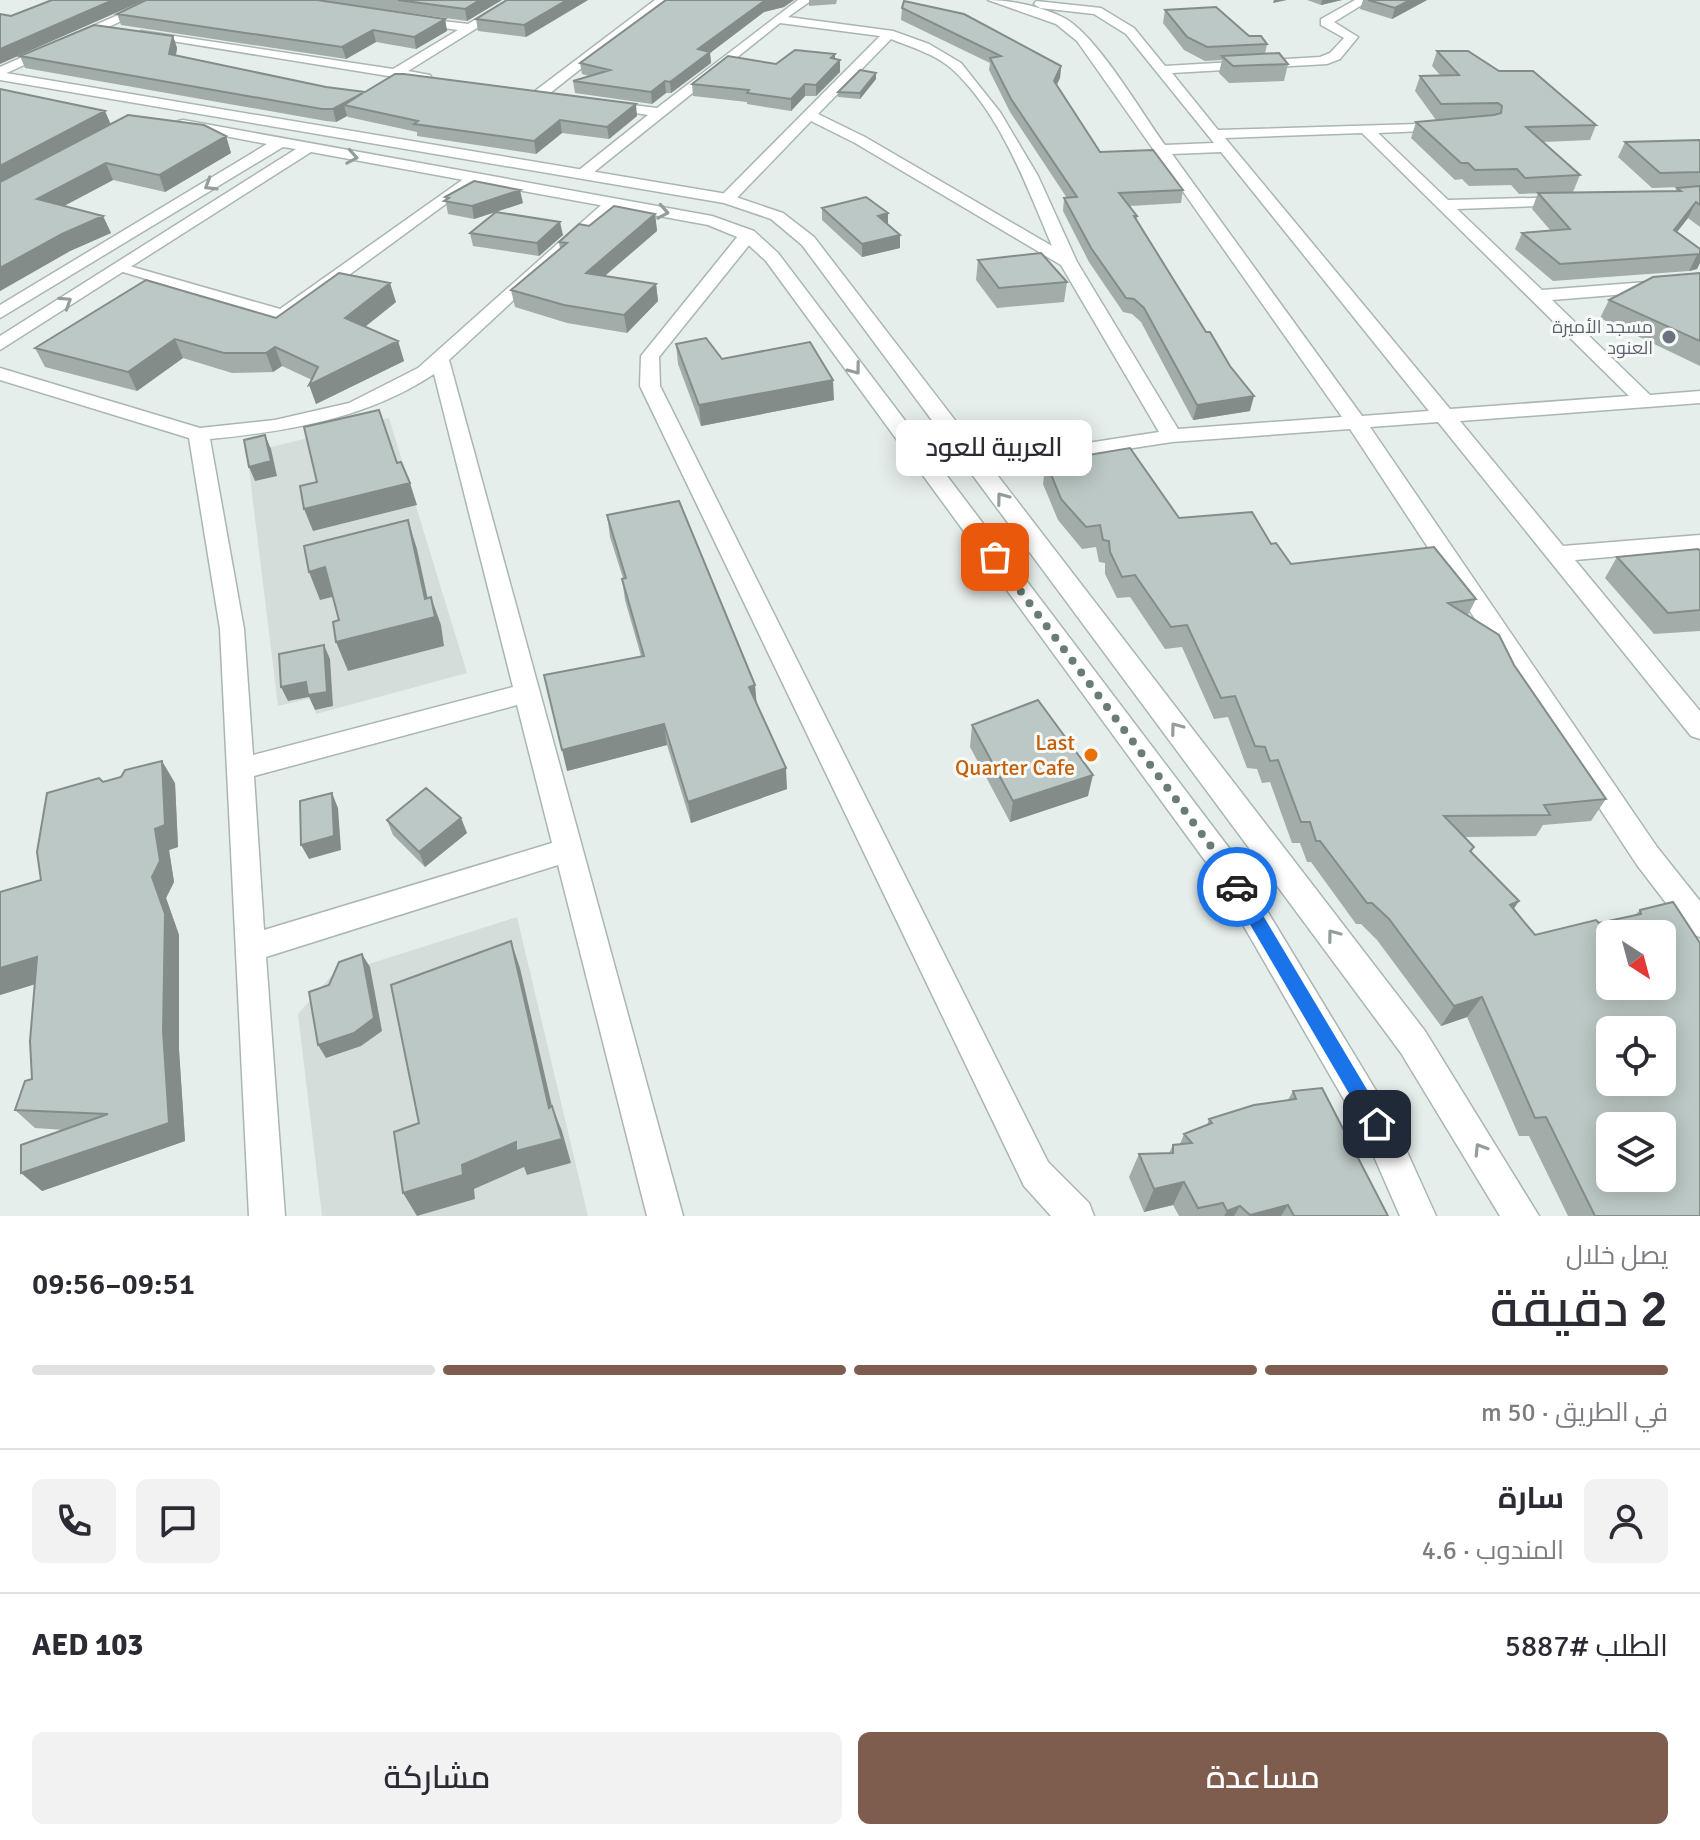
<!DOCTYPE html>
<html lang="ar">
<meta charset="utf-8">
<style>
body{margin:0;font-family:Signika,Cairo,sans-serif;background:#f2f2f3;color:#2b2b33;direction:rtl;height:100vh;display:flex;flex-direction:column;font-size:30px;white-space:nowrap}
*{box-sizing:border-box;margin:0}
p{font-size:26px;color:#7c7c81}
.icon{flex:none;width:44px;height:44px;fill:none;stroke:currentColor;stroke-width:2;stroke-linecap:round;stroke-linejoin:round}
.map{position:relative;height:1216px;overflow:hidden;direction:ltr}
.panel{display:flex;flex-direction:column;background:#fff;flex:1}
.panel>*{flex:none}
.needle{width:52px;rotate:144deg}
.controls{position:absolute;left:1596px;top:920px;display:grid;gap:16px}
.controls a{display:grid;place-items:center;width:80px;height:80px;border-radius:12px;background:#fff;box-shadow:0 4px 20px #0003;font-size:40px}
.pin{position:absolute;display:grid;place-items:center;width:68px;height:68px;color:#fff;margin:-34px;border-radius:16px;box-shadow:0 4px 12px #0006}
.courier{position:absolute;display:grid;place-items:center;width:80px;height:80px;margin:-40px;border:6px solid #1a73e8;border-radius:50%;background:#fff;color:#222;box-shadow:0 2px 10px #0007}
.bubble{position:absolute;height:56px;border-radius:12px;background:#fff;box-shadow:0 4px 20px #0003;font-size:26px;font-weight:600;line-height:56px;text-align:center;direction:rtl}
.head em{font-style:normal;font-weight:600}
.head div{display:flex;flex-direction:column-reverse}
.head{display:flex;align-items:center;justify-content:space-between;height:136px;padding:0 32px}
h1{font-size:52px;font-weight:600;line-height:60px}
.bar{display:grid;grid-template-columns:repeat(4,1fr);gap:12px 8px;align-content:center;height:96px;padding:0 32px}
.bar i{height:10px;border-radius:6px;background:#e1e1e2}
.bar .selected{background:#7e5c4e}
.bar p{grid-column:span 4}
.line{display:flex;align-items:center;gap:20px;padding:0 32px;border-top:2px solid #e1e1e2}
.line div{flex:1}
.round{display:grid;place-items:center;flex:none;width:84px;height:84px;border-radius:12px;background:#f2f2f3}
.action{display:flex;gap:16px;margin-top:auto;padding:16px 32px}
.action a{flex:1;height:92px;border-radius:12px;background:#7e5c4e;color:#fff;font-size:32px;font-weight:600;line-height:92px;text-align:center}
.action a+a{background:#f2f2f3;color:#2b2b33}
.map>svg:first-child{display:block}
.built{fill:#d5ddda}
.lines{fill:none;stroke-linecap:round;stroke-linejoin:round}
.minor-casing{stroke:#a9b6b2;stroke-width:3}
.tertiary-casing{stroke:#a9b6b2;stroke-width:3}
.minor{fill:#fff;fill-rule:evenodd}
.tertiary{fill:#fff;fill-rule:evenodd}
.wall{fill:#a2aca9}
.shaded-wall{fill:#848c8a}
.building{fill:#bcc8c5;stroke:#848c8a;stroke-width:2;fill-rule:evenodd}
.oneway{stroke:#939e9c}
.route{fill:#1a73e8}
.done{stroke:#6a7c78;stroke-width:8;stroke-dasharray:0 14.4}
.worship-dot{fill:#6b7280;stroke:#f7faf9;stroke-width:3}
.food-dot{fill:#e8710a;stroke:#f7faf9;stroke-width:3}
.labels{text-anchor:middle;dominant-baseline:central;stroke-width:6;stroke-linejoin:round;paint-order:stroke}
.far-worship-label{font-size:18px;fill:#5b616d;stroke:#f7faf9;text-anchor:end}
.food-label{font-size:22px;fill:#c56008;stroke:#f7faf9;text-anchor:end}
</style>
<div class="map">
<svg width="1700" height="1216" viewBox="0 0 1700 1216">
<rect width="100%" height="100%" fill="#e6eeeb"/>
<path class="built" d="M389,418L467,673L316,714L312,698L278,706L247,453Z
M517,917L588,1216H322L298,1014L331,976Z"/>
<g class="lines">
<defs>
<path id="minor" d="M152,0H168L0,76V67Z
M508,0H522L408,71L430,75L432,78L425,82L135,35L141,31L393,69L458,30L409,23V17L468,24Z
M655,0H668L545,97H535V91Z
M798,0H812L788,17L893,31L929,44L961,63L1000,112L1038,176L1077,262L1178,429L1342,417L1077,41L1056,24L988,0C1011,0 1045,7 1066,19C1099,39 1141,112 1165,145L1214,143L1126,34L1094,14L1040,8L1034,4L1036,1L1101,8L1134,28L1165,66L1320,57L1330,53L1344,38L1321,25V19L1355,0H1370L1334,22L1358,37L1340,59L1327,64L1172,73L1218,130L1451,123L1453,126L1446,130L1378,133L1448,200L1571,197V203L1565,205L1457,209L1542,290L1700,278V288L1552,300L1650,395L1700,391V403L1460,421L1563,546L1700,535V549L1575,560L1700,711V739L1691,736L1438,422L1370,427L1657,847L1700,901V937L1689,933L1637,865L1350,429L1172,442L978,472L971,471L967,466L978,460L1159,432L1061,265L855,143L811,121L733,202H721V196L880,36L780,23L589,176H579V170L648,115L599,107V101L657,108ZM891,39C911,47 935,54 952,69C1001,114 1027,187 1052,246L865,137L818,114ZM1362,133L1629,396L1450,409L1225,138ZM1221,152L1429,411L1362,416L1172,154Z
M472,173L477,175V181L289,319H277L110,268L119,263L280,309Z
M609,198L615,200V206L449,360L683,1216H647L558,865L266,957L285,1216H249L220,629L189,438L0,380V368L200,428L275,420L349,403L418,368ZM434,374L513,687L253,755L244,629L210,439C289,431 366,419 434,374ZM517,705L552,843L264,930L254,776Z
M748,230L756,235L754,239L659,357L660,386L1048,1162L1089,1203L1094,1216H1051L1024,1186L640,386L641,356L742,231Z"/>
<path id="tertiary" d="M0,72L727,194L783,213L814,237L1425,1031L1539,1216H1500L1401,1053L802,245L771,219L724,203L0,80Z
M183,120L712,216L754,231L778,253L1229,848L1389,1112L1436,1216H1400L1365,1136L1209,866L766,261L742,239L708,225L311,152L0,350V336L296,149L283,147L0,318V305L267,144L178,127V121Z"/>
</defs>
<use href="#minor" class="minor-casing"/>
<use href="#tertiary" class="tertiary-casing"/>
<use href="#minor" class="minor"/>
<use href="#tertiary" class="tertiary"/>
</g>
<path class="wall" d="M317,0H502L467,21Z
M507,0H588L526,37L478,31L476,19Z
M666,0H794L784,7L764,12L710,53L711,63L671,93H666L652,104L575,93L573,81L589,76L582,74L580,63Z
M809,0H837L836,4L809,6Z
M1307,0H1342L1321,5Z
M1363,0H1427L1392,19L1360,9Z
M902,8L1061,66L1060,78L1057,85L1100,152L1183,190L1181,203L1130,206L1137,216V220L1250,411L1193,420L1141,322L1132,314L1123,312L1089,262L1063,211L1064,198H1067L1010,112L989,70L990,63L901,20Z
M1165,10L1249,36L1267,44L1265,54L1288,64L1284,81L1229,83L1219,73L1222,60L1205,61L1184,50L1163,23Z
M117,14L445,19L447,31L416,49L376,42L346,59L121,25Z
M173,36L177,48L176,55L326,87L365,92L637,116L609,139L562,133L536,154L417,136V132L348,117L347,116L336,122L326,121L25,68L20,56Z
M1437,51L1499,71L1596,125L1590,140L1543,142L1580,175L1573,192L1519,194L1511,185L1469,186L1462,179L1455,180L1411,138L1416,122L1436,120L1415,91L1420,76L1440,75L1432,66Z
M835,59L840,60V72L816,96H805L791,111L747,104V102L693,96L692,84L776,64Z
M876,79L860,99L838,97V92Z
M0,89L111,124L226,136L231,153L165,192L113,180L64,206L103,216L111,233L70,251L0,291Z
M1700,140V227L1688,218L1677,232L1700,249L1697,269L1689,271L1553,281L1515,249L1522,233L1551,231L1532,209L1538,193L1675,191L1677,188L1680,187L1652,188L1618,157L1625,142Z
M445,197L523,203L474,219L448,214Z
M822,208L888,225L900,248L862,257L822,220Z
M655,214L657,231L605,276L656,284L658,301L627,333L567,323L515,307L511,290L560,249L559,242L589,226Z
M470,233L563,235L539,256L473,246Z
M978,260L1067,282L1064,302L997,308L976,280Z
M1700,273V366L1600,318L1609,300Z
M396,302L365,327L398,341L404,361L316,404L312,380L282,366L273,372L232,373L183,358L137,391L45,367L35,348Z
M676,344L722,359L834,400L701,426L678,364Z
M1046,462L1179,518L1271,544L1291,564L1476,599L1468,615L1514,665L1606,799L1591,821L1543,825L1536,836L1465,837L1474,847L1471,852L1535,935L1635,915L1640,910L1700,1216H1568L1529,1136H1519L1467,1017L1441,1026L1377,940L1361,924H1356L1311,862H1307L1300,843H1292L1270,782L1262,783L1257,769L1247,768L1228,717L1214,719L1182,647L1165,649L1130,597L1117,598L1105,574V563L1099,562L1096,547L1082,549L1058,520L1043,484Z
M607,515L755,685L756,704L787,789L691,823L667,745L567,771L641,656L625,600L622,579L623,578L610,537Z
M1700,551V631L1654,634L1605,578L1617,557Z
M972,725L1088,796L1010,822L970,747Z
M175,783L178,847L169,850L174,882L166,898L179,935V1050L185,1141L42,1191L64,1130L35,1128L15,1110L32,1079L35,984L0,995L41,880Z
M461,818L467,833L425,867L393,835L387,820Z
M1293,1091L1388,1216H1179L1173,1205L1144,1212L1129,1177L1139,1154L1169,1153L1173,1145L1180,1144L1184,1134L1207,1125L1209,1119L1288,1100Z"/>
<path class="shaded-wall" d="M113,0H145L0,64V49Z
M480,0H502L467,21L465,9Z
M567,0H588L526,37L524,25Z
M769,0H794L784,7L764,12L710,53L711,63L671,93L670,82L698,49L763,2Z
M1274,0H1287L1273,3Z
M1322,0H1342L1321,5Z
M1410,0H1427L1392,19L1395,8Z
M445,19L447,31L416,49L414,37Z
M373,30L376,42L346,59L342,47Z
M173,36L177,48L174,66L169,54Z
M835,54V66L840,60V72L816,96V85L831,58Z
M1061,66L1060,78L1052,93L1054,81Z
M876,73V79L860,99V93Z
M665,81L666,93L652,104L651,92Z
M805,84V96L791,111V99Z
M363,93L344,105L347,116L336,122L333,109Z
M636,104L637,116L609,139L607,127Z
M105,111L112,127L0,187V166Z
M560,120L562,133L536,154L534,141Z
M226,136L231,153L165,192L159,175Z
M106,163L113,180L45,216L37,199Z
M520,190L523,203L474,219L472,206Z
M1696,202L1688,218L1666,246L1674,230Z
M888,213V226L878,216Z
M655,214L657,231L588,290L586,273Z
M103,216L111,233L70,251L0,291V268L62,234Z
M560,222L563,235L539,256L537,243Z
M900,235V248L862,257V244Z
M1700,254V263L1697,269L1689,271L1697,255Z
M390,283L396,302L352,337L345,318Z
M656,284L658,301L627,333L624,315Z
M175,339L183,358L137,391L128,372Z
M398,341L404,361L316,404L309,385Z
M275,347L282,366L273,372L266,353Z
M833,380L834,400L701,426L699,405Z
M1254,396L1250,411L1193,420L1197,405Z
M265,435L271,449L277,476L255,481L249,467Z
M410,483L417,505L313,531L304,509Z
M408,520L417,549L432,618L431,597L441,625L444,646L348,671L336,642L425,599Z
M325,567L336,596L320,600L309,572Z
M324,645L330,659L333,706L315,710L309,697L288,701L281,687Z
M755,685L757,707L749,687Z
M664,724L667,745L567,771L562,750Z
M162,761L175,783L178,847L169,850L174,882L166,898L179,935V1050L185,1141L42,1191L21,1173L169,1123L152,877Z
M786,768L787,789L691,823L688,802Z
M1093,775L1088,796L1010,822L1013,801Z
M332,793L338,808L341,850L309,859L301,845Z
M461,818L467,833L425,867L419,852Z
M1519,901L1505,922L1510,905Z
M511,941L520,968L558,1132L549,1108Z
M362,954L370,967L382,1031L361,1046L326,1058L318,1045Z
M37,957L55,978L0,995V968Z
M1482,997L1467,1017L1441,1026L1454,1006Z
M552,1106L562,1131L571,1163L527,1175L524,1167L474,1189L475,1199L417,1216L403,1193L462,1165Z
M1184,1182L1173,1205L1144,1212L1154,1189Z
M1288,1205L1281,1216H1249L1250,1215Z
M1240,1206L1234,1216H1224L1227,1211Z"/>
<path class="building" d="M52,0H113L0,49V14L11,16Z
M146,0H317L445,19L414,37L373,30L342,47L117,14Z
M398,0H480L465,9Z
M507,0H567L524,25L476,19Z
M666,0H769L763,2L698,49L710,52L670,82L665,81L651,92L573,81L610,70L580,63Z
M1368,0H1410L1395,8Z
M904,1L964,14L1061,66L1054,81L1100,152L1153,150L1183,190L1119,193L1137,216H1134L1206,332H1210L1230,366L1254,396L1197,405L1144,308L1134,299L1126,298L1091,248L1064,198L1077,197L1011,99L990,58L1001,56L902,8Z
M1216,7L1249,36H1261L1267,44L1207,47L1187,37L1165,10Z
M94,25L173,36L169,54L326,87L365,92L395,74H404L636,104L607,127L560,120L534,141L414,124L418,121L344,105L363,93L333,109H322L20,56Z
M795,50L835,54L831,58L840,60L816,85L805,84L791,99L747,93L749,90L692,84L728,56L776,64Z
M1437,51H1468L1499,71H1533L1596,125L1526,127L1580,175L1525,178L1517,169L1475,170L1468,163H1461L1416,122L1494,115L1501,113L1502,106L1498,103L1441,104L1420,76L1459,75Z
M1279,53L1288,64L1233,66L1222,56Z
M860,70L876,73L860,93L838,92Z
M0,89L105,111L0,166Z
M128,115L204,125L226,136L159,175L106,163L37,199L103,216L62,234L0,268V182Z
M1700,140V172L1660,173L1625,142Z
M474,181L520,190L472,206L444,201L449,198L445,197Z
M1700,186V205L1696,202L1674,230L1700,249V254L1560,264L1522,233L1570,229L1538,193L1681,191L1677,188Z
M866,197L888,213L878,216L900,235L862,244L822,208Z
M614,206L655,214L586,273L656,284L624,315L564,305L511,290L567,243L559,242L579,224L589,226Z
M496,212L560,222L537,243L470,233Z
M1041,253L1067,282L999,288L978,260Z
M339,273L390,283L345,318L398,341L309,385L318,367L275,347L266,353H224L175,339L128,372L35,348L146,280L276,318Z
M1700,273V341L1609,300L1653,277Z
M706,338L722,359L810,342L833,380L699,405L676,344Z
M379,410L397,463L401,462L410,483L304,509L300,486L317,482L304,427Z
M265,435L271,461L249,467L244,440Z
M1130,448L1179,518L1252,512L1271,544L1276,543L1291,564L1434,547L1476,599L1448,603L1499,635L1514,665L1606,799L1544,805L1550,815L1444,816L1474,847L1470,851L1519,901L1510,905L1535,935L1596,920L1599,923L1641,914L1640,910L1673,902L1700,943V1216H1595L1546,1117L1535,1118L1482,997L1454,1006L1389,919L1372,903H1367L1320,841H1316L1310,822H1301L1278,760L1270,761L1265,747L1255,746L1235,696L1221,698L1187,625L1171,627L1135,575L1122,577L1110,552L1109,541L1103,540L1100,525L1086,527L1061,499L1046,462ZM1610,934H1662V986H1610ZM1610,1030H1662V1082H1610ZM1610,1126H1662V1178H1610Z
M679,501L755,685L749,687L786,768L688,802L664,724L562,750L544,675L644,656L622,579L626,578L607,515Z
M408,520L425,599L431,597L435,617L336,642L333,622L339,620L325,567L309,572L304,546Z
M1698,549L1700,551V610L1668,613L1617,557Z
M324,645L327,692L308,695L306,682L281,687L279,654Z
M1038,700L1093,775L1013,801L972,725Z
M162,761L165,825L155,829L160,861L152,877L165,914L163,1031L169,1123L21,1173V1145L108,1114L15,1110L25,1081L32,1079L30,1041L37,957L0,968V892L41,880L37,852L47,793L99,778L103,782L121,777L125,770Z
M426,788L461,818L419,852L387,820Z
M332,793L334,836L301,845L300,801Z
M511,941L549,1108L552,1106L562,1139L516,1151V1142L462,1165L463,1175L403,1193L394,1132L419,1123L391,985Z
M362,954L374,1018L354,1033L318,1045L309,992L329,985L339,962Z
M1322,1088L1388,1216H1294L1288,1205L1250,1215L1240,1206L1227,1211L1223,1203L1198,1208L1184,1182L1154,1189L1139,1154L1173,1153V1145L1192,1143L1184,1134L1212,1123L1209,1119L1254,1105L1296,1099L1293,1091Z"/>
<defs><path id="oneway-chevron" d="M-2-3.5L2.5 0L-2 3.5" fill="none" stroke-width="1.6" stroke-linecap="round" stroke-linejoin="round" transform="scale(2)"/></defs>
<g class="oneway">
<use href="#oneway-chevron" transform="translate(352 157) rotate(10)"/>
<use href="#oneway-chevron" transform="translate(210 185) rotate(149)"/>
<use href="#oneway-chevron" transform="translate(663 212) rotate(10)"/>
<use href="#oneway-chevron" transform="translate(66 302) rotate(-33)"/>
<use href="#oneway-chevron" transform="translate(855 369) rotate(53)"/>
<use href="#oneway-chevron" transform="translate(1002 498) rotate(-127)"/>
<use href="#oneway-chevron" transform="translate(1176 728) rotate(-127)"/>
<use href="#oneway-chevron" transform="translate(1333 935) rotate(-127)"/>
<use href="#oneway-chevron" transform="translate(1480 1149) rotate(-122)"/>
</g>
<path class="route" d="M1237,880L1243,882L1384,1118V1131H1371L1231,892V882Z"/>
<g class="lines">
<path class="done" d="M995,557L1219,857L1237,887"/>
</g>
<circle class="worship-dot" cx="1669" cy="337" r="8"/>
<circle class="food-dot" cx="1091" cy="755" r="8"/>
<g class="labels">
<g class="far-worship-label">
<text x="1653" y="327">مسجد الأميرة<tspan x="1653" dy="21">العنود</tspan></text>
</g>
<g class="food-label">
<text x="1075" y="742">Last<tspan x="1075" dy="25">Quarter Cafe</tspan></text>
</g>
</g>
</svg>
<div class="controls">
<a><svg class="needle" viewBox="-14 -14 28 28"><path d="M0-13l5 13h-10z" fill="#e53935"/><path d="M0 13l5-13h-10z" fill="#7c7c81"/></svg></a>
<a><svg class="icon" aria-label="locate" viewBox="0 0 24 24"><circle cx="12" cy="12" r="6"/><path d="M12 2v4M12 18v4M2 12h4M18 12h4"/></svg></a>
<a><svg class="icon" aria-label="layers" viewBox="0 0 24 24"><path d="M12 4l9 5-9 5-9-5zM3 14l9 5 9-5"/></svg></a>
</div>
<div class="pin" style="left:995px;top:557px;background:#ea580c"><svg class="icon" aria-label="bag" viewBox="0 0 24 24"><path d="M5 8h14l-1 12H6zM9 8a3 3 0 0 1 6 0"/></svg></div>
<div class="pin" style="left:1377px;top:1124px;background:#1f2937"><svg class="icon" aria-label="home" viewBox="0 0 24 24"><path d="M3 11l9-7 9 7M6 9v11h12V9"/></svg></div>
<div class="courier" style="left:1237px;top:887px"><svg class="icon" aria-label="car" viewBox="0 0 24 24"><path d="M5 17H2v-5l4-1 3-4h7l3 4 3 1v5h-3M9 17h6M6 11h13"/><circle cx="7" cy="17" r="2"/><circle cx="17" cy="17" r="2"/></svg></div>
<div class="bubble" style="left:896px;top:420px;width:196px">العربية للعود</div>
</div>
<section class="panel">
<div class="head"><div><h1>2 دقيقة</h1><p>يصل خلال</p></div><em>09:51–09:56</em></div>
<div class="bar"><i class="selected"></i><i class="selected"></i><i class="selected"></i><i></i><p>في الطريق · 50 m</p></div>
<div class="line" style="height:144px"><a class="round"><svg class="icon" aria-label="person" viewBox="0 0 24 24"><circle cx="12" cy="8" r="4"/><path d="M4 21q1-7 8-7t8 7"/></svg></a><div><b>سارة</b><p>المندوب · 4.6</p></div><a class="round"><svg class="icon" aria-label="chat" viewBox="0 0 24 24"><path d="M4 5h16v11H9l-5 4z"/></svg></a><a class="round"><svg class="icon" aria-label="phone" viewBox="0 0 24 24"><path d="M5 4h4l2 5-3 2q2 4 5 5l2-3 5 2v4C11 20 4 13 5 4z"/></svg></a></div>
<div class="line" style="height:104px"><div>الطلب #5887</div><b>AED 103</b></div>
<div class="action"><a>مساعدة</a><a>مشاركة</a></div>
</section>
